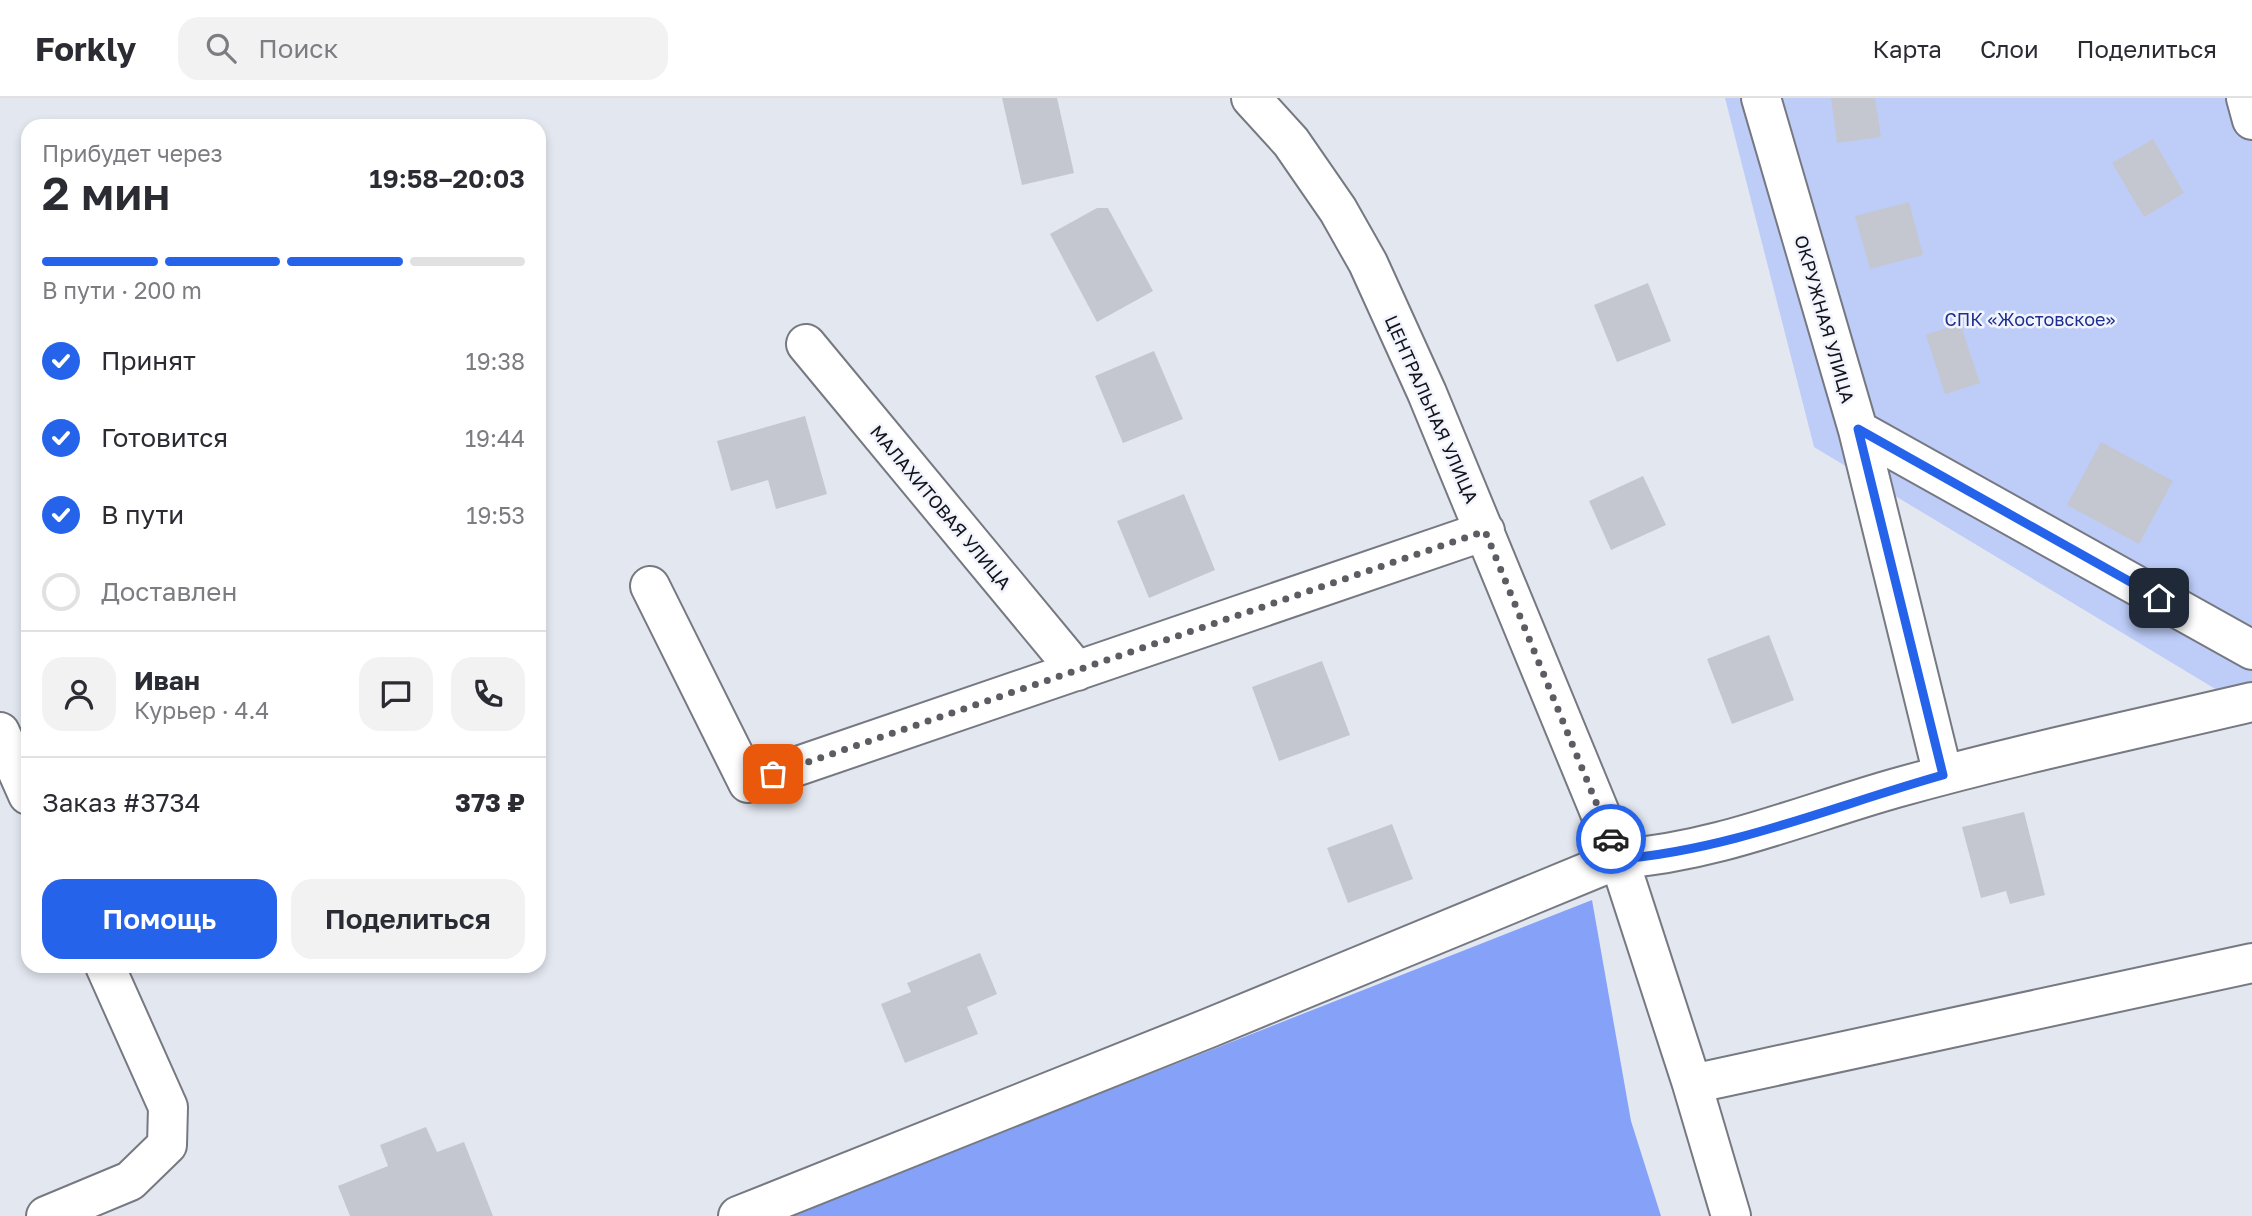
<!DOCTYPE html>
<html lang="ru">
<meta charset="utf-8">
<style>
body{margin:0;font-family:"Golos Text",sans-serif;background:#f2f2f3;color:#2b2b33;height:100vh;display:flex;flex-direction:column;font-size:26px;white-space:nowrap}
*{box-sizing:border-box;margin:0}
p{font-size:23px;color:#7c7c81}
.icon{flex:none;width:38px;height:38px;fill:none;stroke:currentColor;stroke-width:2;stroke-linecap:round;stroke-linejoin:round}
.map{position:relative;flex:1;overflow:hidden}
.details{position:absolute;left:21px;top:21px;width:525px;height:854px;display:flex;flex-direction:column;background:#fff;border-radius:21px;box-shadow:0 4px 10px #0003}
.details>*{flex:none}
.pin{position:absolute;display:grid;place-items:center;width:60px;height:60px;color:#fff;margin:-30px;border-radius:14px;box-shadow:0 4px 10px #0006}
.courier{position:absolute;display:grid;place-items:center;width:70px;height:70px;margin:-35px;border:5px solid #2563eb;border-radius:50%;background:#fff;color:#222;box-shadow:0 2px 9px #0007}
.summary em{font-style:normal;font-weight:600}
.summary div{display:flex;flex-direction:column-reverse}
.summary{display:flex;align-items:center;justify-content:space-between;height:119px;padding:0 21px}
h1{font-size:46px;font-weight:600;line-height:52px}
.bar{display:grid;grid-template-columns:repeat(4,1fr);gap:10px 7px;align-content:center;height:84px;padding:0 21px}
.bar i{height:9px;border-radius:5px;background:#e1e1e2}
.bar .selected{background:#2563eb}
.bar p{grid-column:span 4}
.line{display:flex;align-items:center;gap:18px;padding:0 21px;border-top:2px solid #e1e1e2}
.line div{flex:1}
.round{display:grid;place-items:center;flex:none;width:74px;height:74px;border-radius:21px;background:#f2f2f3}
ol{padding:0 21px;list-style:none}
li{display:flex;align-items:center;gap:21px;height:77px}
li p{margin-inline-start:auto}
li .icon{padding:7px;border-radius:50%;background:#2563eb;color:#fff;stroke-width:4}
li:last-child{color:#7c7c81}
li i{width:38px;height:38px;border:4px solid #e1e1e2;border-radius:50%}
.button{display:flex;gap:14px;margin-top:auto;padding:14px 21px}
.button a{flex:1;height:80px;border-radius:21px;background:#2563eb;color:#fff;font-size:28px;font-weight:600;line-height:80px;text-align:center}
.button a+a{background:#f2f2f3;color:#2b2b33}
header{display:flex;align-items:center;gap:42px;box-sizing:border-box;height:98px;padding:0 35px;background:#fff;border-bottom:2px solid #e1e1e2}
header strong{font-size:33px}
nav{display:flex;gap:38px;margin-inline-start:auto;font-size:24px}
.search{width:490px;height:63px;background:#f2f2f3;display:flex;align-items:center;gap:18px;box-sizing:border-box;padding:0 24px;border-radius:21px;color:#7c7c81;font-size:26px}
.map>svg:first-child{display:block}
.green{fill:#bdcdf8}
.forest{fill:#85a2f8}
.building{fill:#c4c7d0}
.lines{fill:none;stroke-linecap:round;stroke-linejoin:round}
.minor-casing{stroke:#767982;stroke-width:42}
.minor{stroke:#fff;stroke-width:38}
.done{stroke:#5b5d62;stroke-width:7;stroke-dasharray:0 12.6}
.route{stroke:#2563eb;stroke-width:9}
.labels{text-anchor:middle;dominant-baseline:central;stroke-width:5;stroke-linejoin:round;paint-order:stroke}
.street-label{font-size:18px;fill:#121316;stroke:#f1f4fe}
.park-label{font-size:18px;fill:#1f2f90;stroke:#f1f4fe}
</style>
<header>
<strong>Forkly</strong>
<div class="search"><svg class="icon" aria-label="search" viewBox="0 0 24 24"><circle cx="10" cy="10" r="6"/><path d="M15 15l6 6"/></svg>Поиск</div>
<nav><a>Карта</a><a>Слои</a><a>Поделиться</a></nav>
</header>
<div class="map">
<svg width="2252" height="1118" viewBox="0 0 2252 1118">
<rect width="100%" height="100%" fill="#e3e7f0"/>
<path class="green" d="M1725,0H2252V613L1814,349Z"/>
<path class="forest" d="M1592,802L1631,1023L1661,1118H789Z"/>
<path class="building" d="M1002,0H1057L1074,75L1022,87Z
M1831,0H1875L1881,39L1837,45Z
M2153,41L2184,95L2144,119L2112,65Z
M1909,104L1923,157L1870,171L1855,118Z
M1097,110H1108L1153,193L1097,224L1050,136Z
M1648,185L1671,243L1617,264L1594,207Z
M1960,225L1980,285L1945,296L1926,237Z
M1154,253L1183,321L1123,345L1095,278Z
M805,318L827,396L776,411L768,382L731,393L717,343Z
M2101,344L2173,383L2139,446L2067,407Z
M1643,378L1666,427L1611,452L1589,403Z
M1184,396L1215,472L1149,500L1117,423Z
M1769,537L1794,602L1732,626L1707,561Z
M1322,563L1350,637L1279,663L1252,589Z
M2024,714L2045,797L2010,806L2006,793L1981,800L1962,729Z
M1392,726L1413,781L1348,805L1327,750Z
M980,855L997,896L967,909L978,936L905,965L881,906L911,894L907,885Z
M426,1029L437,1054L464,1044L493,1118H350L338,1088L388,1068L380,1047Z"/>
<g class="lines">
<defs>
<path id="minor" d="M1251,0L1291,44L1338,112L1368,165L1427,295L1619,761L1692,986L1731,1118
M1761,0L1858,332L2252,552
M2246,0L2252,22
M806,246L1077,573
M1858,332L1943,677
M650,488L748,685L1485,433
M0,634L28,697
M1692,986L2252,865
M46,1118L130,1083L167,1047L168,1009L105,868
M738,1118L1209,930L1619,761C1716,754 1804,716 1896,690C2014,657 2133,632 2252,604"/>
</defs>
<use href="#minor" class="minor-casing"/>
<use href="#minor" class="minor"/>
</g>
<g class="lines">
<path class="done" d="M773,676L1485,433L1611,741"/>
<path class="route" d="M1611,741L1619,761C1731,752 1836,707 1943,677L1858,331L2159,500"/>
</g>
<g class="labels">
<g class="street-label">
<text transform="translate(1825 221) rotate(74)">ОКРУЖНАЯ УЛИЦА</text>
<text transform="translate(1432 311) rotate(66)">ЦЕНТРАЛЬНАЯ УЛИЦА</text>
<text transform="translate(941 409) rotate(50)">МАЛАХИТОВАЯ УЛИЦА</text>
</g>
<g class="park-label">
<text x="2030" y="221">СПК «Жостовское»</text>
</g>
</g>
</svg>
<div class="pin" style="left:773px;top:676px;background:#ea580c"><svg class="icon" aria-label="bag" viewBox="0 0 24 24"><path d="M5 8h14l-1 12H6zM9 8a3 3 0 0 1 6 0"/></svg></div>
<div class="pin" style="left:2159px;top:500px;background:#1f2937"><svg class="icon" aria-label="home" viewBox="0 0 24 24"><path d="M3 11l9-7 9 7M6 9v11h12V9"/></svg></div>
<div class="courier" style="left:1611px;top:741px"><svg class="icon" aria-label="car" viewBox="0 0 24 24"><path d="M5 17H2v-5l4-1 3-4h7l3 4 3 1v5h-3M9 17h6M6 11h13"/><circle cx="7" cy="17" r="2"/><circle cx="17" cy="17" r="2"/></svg></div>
<section class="details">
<div class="summary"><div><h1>2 мин</h1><p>Прибудет через</p></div><em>19:58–20:03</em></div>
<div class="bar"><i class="selected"></i><i class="selected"></i><i class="selected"></i><i></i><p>В пути · 200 m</p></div>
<ol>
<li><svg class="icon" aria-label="check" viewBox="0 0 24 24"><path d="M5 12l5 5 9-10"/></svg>Принят<p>19:38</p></li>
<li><svg class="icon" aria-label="check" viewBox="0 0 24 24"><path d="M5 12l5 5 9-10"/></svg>Готовится<p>19:44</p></li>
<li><svg class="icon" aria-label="check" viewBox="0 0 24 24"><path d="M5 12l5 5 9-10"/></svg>В пути<p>19:53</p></li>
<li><i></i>Доставлен</li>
</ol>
<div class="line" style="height:126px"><a class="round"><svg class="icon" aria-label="person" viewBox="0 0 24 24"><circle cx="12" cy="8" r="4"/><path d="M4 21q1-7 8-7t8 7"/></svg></a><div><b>Иван</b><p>Курьер · 4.4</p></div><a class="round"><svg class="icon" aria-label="chat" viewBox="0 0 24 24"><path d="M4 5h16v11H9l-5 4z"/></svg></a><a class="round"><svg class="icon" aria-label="phone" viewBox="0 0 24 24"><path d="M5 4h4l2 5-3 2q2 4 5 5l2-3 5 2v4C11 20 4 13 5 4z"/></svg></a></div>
<div class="line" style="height:91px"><div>Заказ #3734</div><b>373 ₽</b></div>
<div class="button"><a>Помощь</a><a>Поделиться</a></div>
</section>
</div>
